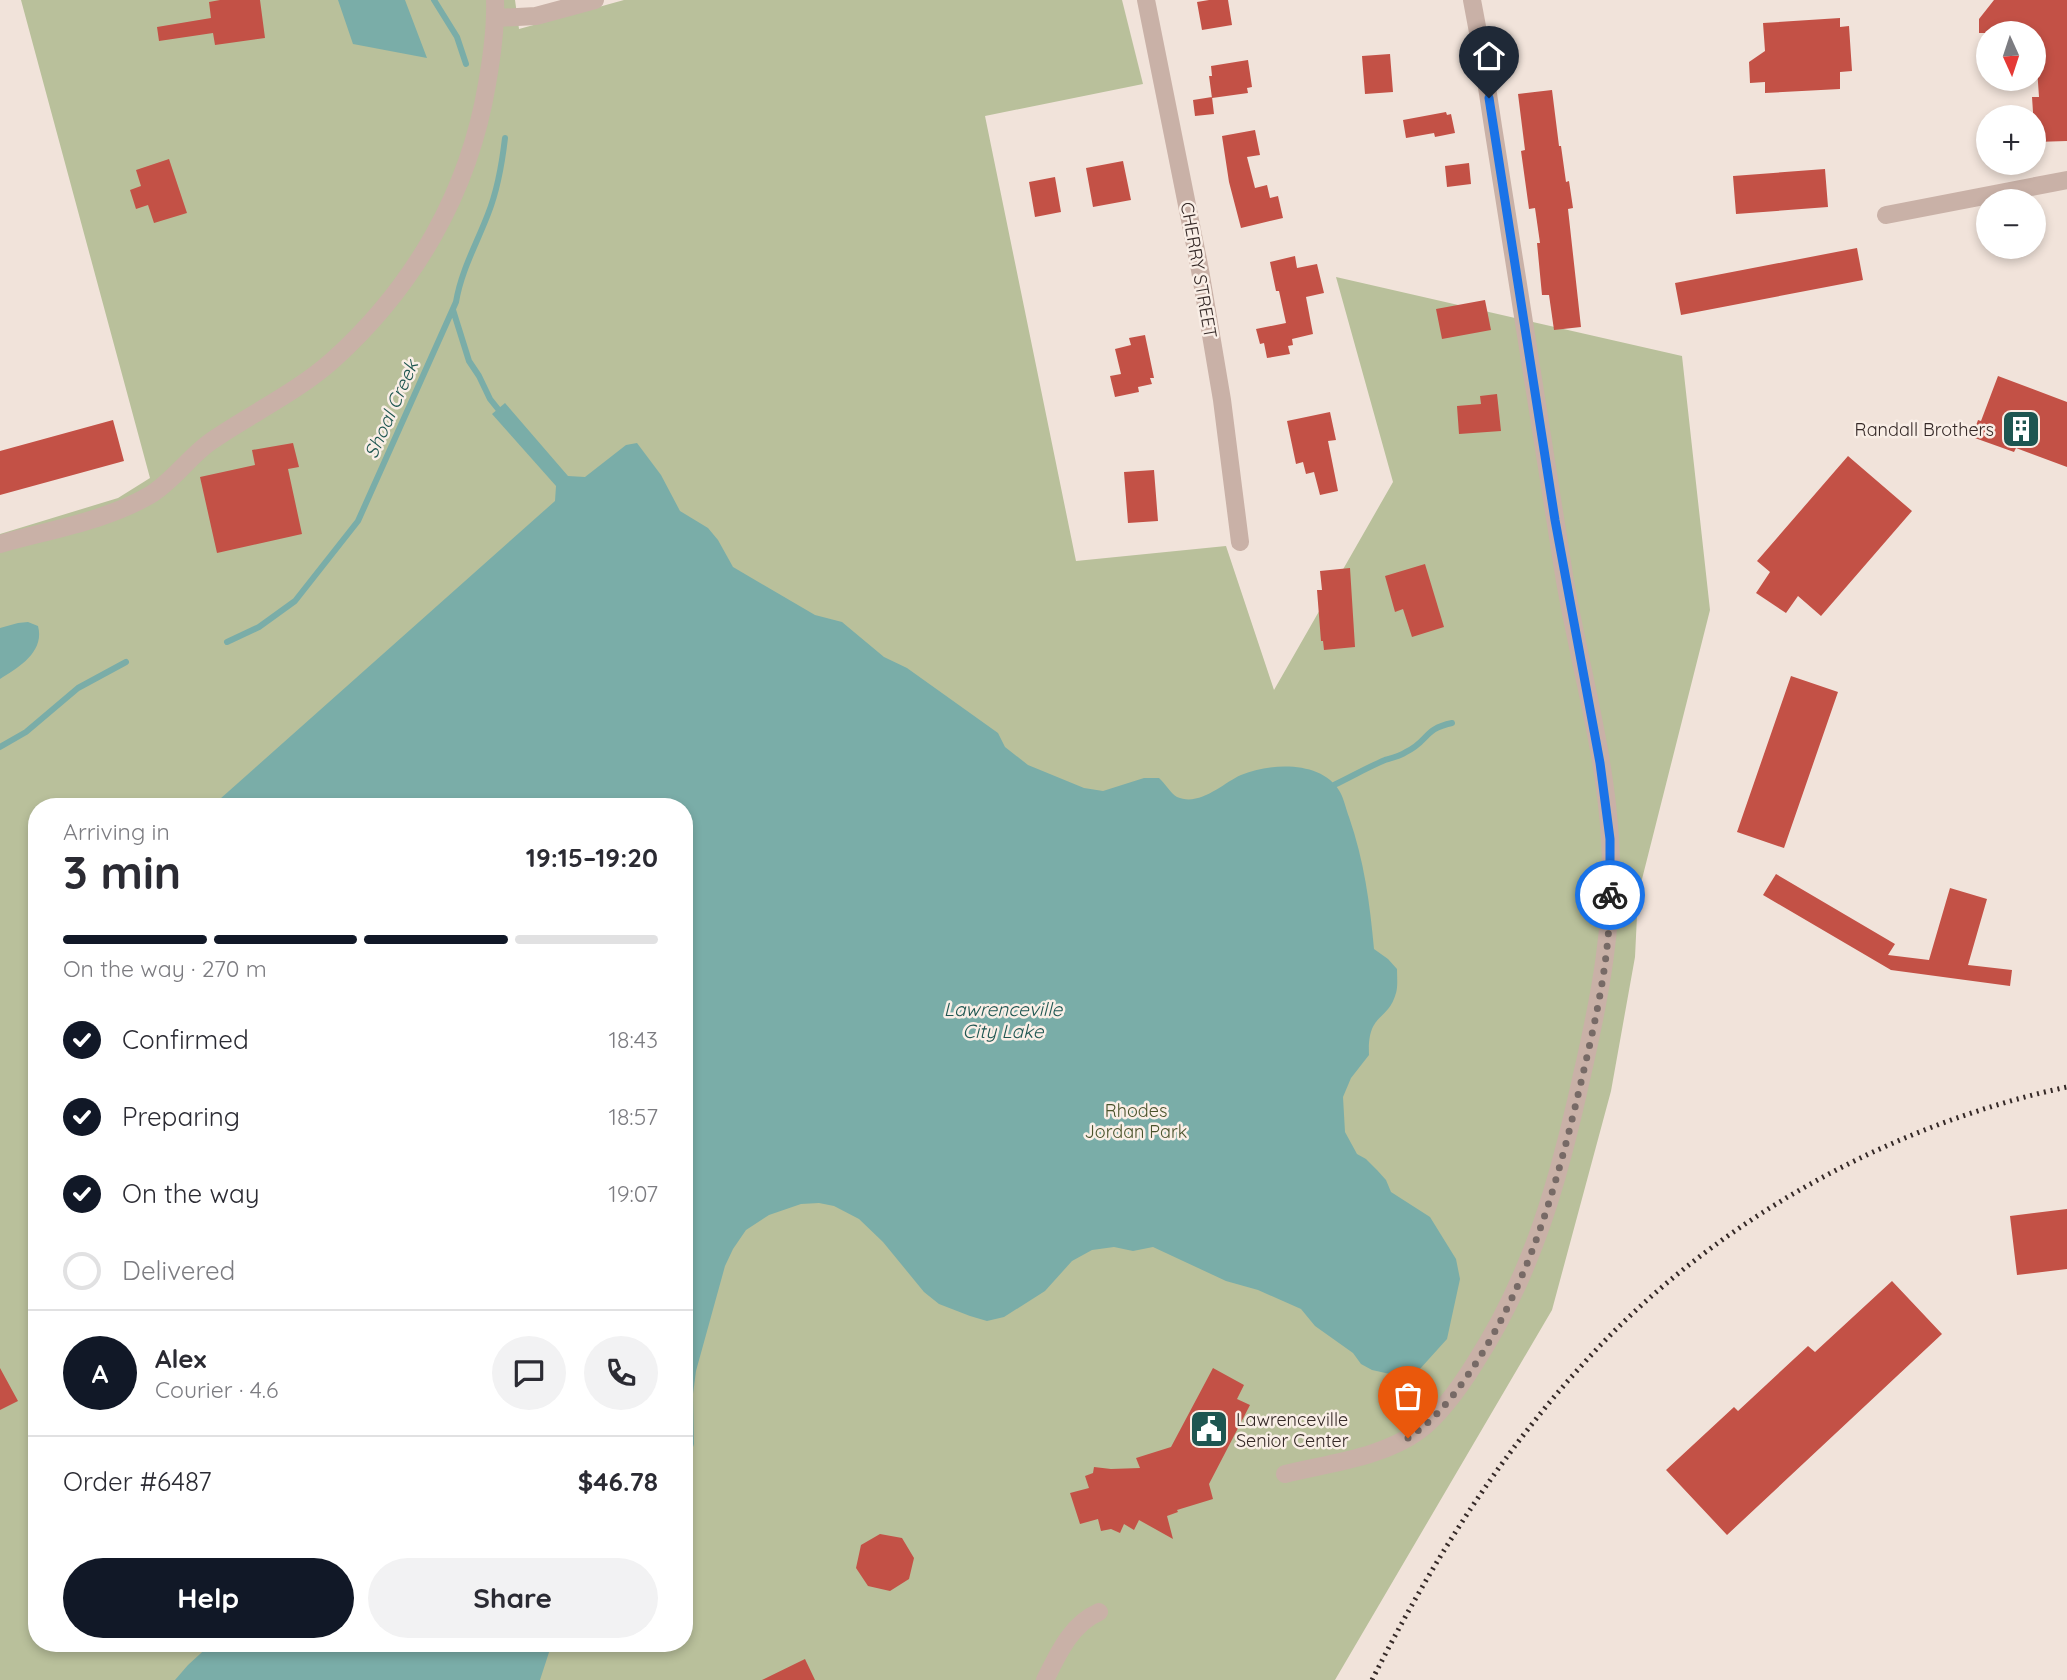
<!DOCTYPE html>
<meta charset="utf-8">
<style>
body{margin:0;font-family:Quicksand,sans-serif;background:#f2f2f3;color:#2b2b33;height:100vh;display:flex;flex-direction:column;font-size:26px;white-space:nowrap}
*{box-sizing:border-box;margin:0}
p{font-size:23px;color:#7c7c81}
.icon{flex:none;width:38px;height:38px;fill:none;stroke:currentColor;stroke-width:2;stroke-linecap:round;stroke-linejoin:round}
.map{position:relative;flex:1;overflow:hidden}
.sheet{position:absolute;left:28px;top:798px;width:665px;height:854px;display:flex;flex-direction:column;background:#fff;border-radius:28px;box-shadow:0 4px 10px #0003}
.sheet>*{flex:none}
.needle{width:46px;rotate:177deg}
.buttons{position:absolute;left:1976px;top:21px;display:grid;gap:14px}
.buttons a{display:grid;place-items:center;width:70px;height:70px;border-radius:50%;background:#fff;box-shadow:0 4px 10px #0003;font-size:35px}
.pin{position:absolute;display:grid;place-items:center;width:60px;height:60px;color:#fff;margin:-72px -30px;border-radius:50% 50% 50% 0;rotate:-45deg;box-shadow:0 0 7px #0007}
.pin .icon{rotate:45deg}
.courier{position:absolute;display:grid;place-items:center;width:70px;height:70px;margin:-35px;border:5px solid #1a73e8;border-radius:50%;background:#fff;color:#222;box-shadow:0 2px 9px #0007}
.head em{font-style:normal;font-weight:700}
.head div{display:flex;flex-direction:column-reverse}
.head{display:flex;align-items:center;justify-content:space-between;height:119px;padding:0 35px}
h1{font-size:46px;font-weight:700;line-height:52px}
.bar{display:grid;grid-template-columns:repeat(4,1fr);gap:10px 7px;align-content:center;height:84px;padding:0 35px}
.bar i{height:9px;border-radius:5px;background:#e1e1e2}
.bar .active{background:#111827}
.bar p{grid-column:span 4}
.line{display:flex;align-items:center;gap:18px;padding:0 35px;border-top:2px solid #e1e1e2}
.line div{flex:1}
.round{display:grid;place-items:center;flex:none;width:74px;height:74px;border-radius:37px;background:#f2f2f3}
ol{padding:0 35px;list-style:none}
li{display:flex;align-items:center;gap:21px;height:77px}
li p{margin-inline-start:auto}
li .icon{padding:7px;border-radius:50%;background:#111827;color:#fff;stroke-width:4}
li:last-child{color:#7c7c81}
li i{width:38px;height:38px;border:4px solid #e1e1e2;border-radius:50%}
.cta{display:flex;gap:14px;margin-top:auto;padding:14px 35px}
.cta a{flex:1;height:80px;border-radius:42px;background:#111827;color:#fff;font-size:28px;font-weight:700;line-height:80px;text-align:center}
.cta a+a{background:#f2f2f3;color:#2b2b33}
.map>svg:first-child{display:block}
.green{fill:#b9c09b;fill-rule:evenodd}
.water{fill:#7aada8}
.lines{fill:none;stroke-linecap:round;stroke-linejoin:round}
.stream{stroke:#7aada8;stroke-width:6}
.building{fill:#c35146}
.street{stroke:#c9b1a7;stroke-width:18}
.rail{stroke:#352927;stroke-width:5;stroke-dasharray:2 5;stroke-linecap:butt}
.done{stroke:#776a66;stroke-width:7;stroke-dasharray:0 12.6}
.route{stroke:#1a73e8;stroke-width:9}
.labels{text-anchor:middle;dominant-baseline:central;stroke-width:5;stroke-linejoin:round;paint-order:stroke}
.street-label{font-size:18px;fill:#352927;stroke:#f9eee6}
.poi-label{font-size:18px;fill:#352927;stroke:#f9eee6;text-anchor:end}
.park-label{font-size:18px;fill:#4a532b;stroke:#f9eee6}
.water-label{font-size:19px;font-style:italic;fill:#1e5651;stroke:#f9eee6}
</style>
<div class="map">
<svg width="2067" height="1680" viewBox="0 0 2067 1680">
<rect width="100%" height="100%" fill="#f1e3da"/>
<path class="green" d="M21,0H515L519,29L624,0H1122L1143,84L985,116L1076,561L1226,546L1274,690L1393,482L1336,277L1682,356L1710,610L1638,895L1635,957L1611,1091L1552,1310L1335,1680H0V534L118,498L150,478ZM37,807H684V1643H37Z"/>
<path class="water" d="M338,0H405L427,58L353,44Z
M505,403L568,476L585,477L626,445L637,443L661,475L680,511L708,528L718,540L733,567L815,615L842,622L884,657L907,668L998,733L1005,747L1028,765L1084,788L1103,791L1144,778H1159C1165,783 1171,794 1177,797C1200,807 1223,783 1241,775C1270,763 1322,760 1340,792C1344,799 1346,809 1349,817C1364,860 1370,904 1374,949L1388,959L1397,969C1397,977 1398,986 1396,993C1388,1022 1367,1012 1369,1055L1351,1078L1343,1097L1345,1132L1357,1154L1366,1159L1377,1170L1386,1180L1391,1192L1430,1217L1456,1259L1460,1279L1447,1339L1419,1370L1399,1376L1372,1370L1361,1364L1353,1353L1315,1326L1301,1309L1258,1290L1226,1281L1153,1247L1133,1251L1114,1247L1092,1250L1072,1261L1045,1291L1004,1317L987,1321L970,1316L939,1304L924,1292L883,1242L859,1219L834,1206L819,1203L801,1204L769,1215L746,1230L733,1249L725,1266L696,1371L693,1394L694,1444L684,1477V807H211L555,501L556,486L492,414Z
M28,622L38,626C45,652 18,668 0,679V628L18,623Z
M212,1643H552L540,1680H175L188,1665Z"/>
<g class="lines">
<path class="stream" d="M434,0L457,37L466,64
M453,310L469,361L479,376L490,399L498,409
M227,642L259,627L295,601L358,521L456,302C461,271 477,243 488,214C498,189 502,164 505,138
M0,747L26,732L78,688L126,662
M1334,785C1351,777 1368,767 1385,760C1392,758 1400,756 1406,752C1429,741 1423,729 1452,723"/>
</g>
<path class="building" d="M220,0H260L265,38L215,45L213,33L159,41L157,27L211,18L209,2Z
M1209,0H1228L1232,25L1202,30L1197,2Z
M1994,0H2067V141L2035,142L2032,97H2039L2037,68L2034,64V33H1979V19Z
M1840,18V27L1849,26L1852,71L1840,72V89L1765,93V82L1750,83L1749,62L1765,51L1763,23Z
M1390,54L1393,92L1365,94L1362,56Z
M1248,60L1252,87L1247,88L1248,93L1212,98L1209,76H1212L1211,66Z
M1552,90L1559,146H1561L1566,182L1569,181L1573,208L1568,209L1581,327L1554,330L1549,295H1542L1537,243H1540L1535,208L1529,209L1521,151L1525,150L1518,94Z
M1212,97L1214,114L1195,116L1193,100Z
M1446,112L1447,115L1451,114L1455,133L1435,137L1434,133L1406,138L1403,120Z
M1255,130L1260,155L1247,157L1255,188L1267,185L1270,198L1278,196L1283,218L1241,228L1229,182L1222,136Z
M169,159L187,213L154,223L148,205L136,209L130,190L141,186L136,170Z
M1123,161L1131,200L1093,207L1086,168Z
M1469,163L1471,184L1447,187L1445,166Z
M1825,169L1828,207L1736,214L1733,176Z
M1055,177L1061,212L1035,217L1029,182Z
M1857,248L1863,280L1681,315L1675,283Z
M1295,256L1297,268L1317,264L1324,293L1306,297L1313,334L1292,339L1293,345L1288,346L1290,354L1267,358L1264,343L1260,344L1256,329L1286,323L1279,291H1276L1270,262Z
M1485,300L1491,330L1442,339L1436,309Z
M1145,335L1154,378H1150L1152,384L1138,387L1139,392L1115,397L1110,376L1121,374L1115,349L1131,345L1129,338Z
M1998,376L2067,402V467L2016,448L2014,452L1972,437L1978,420L1981,421Z
M1497,394L1501,431L1459,434L1457,406L1481,404L1480,396Z
M1330,412L1336,440L1328,441L1338,491L1320,495L1314,472L1306,474L1303,462L1296,464L1287,421Z
M113,420L124,461L0,495V451Z
M293,443L299,467L288,469L302,534L217,553L200,477L255,465L252,450Z
M1848,456L1912,511L1821,616L1798,596L1786,613L1756,593L1770,572L1757,561Z
M1154,470L1158,521L1128,523L1124,472Z
M1425,564L1444,627L1412,637L1403,609L1395,612L1385,576Z
M1350,568L1355,647L1324,650L1323,641H1321L1317,590H1322L1320,571Z
M1791,676L1838,692L1784,848L1737,832Z
M1776,874L1895,944L1888,955L1929,960L1950,888L1987,899L1968,965L2012,970L2010,986L1891,970L1763,895Z
M2067,1209V1269L2017,1275L2010,1216Z
M1892,1281L1942,1334L1727,1535L1666,1470L1734,1407L1738,1411L1808,1346L1815,1352Z
M0,1368L18,1401L0,1410Z
M1213,1368L1244,1385L1237,1399L1250,1405L1209,1484L1213,1499L1177,1510L1178,1512L1167,1516L1173,1539L1139,1520L1134,1530L1124,1524L1120,1533L1111,1529L1101,1531L1098,1519L1080,1524L1070,1493L1089,1488L1085,1476L1093,1473L1094,1467L1111,1469L1140,1468L1136,1458L1171,1447Z
M880,1534L902,1538L914,1558L909,1579L890,1591L868,1586L856,1568L861,1545Z
M805,1659L815,1680H762Z"/>
<g class="lines">
<path class="street" d="M1146,0L1200,270L1222,400L1240,542
M496,18L536,16L595,0
M1886,215L2067,180
M0,544C49,530 106,521 150,495C173,481 189,457 210,442C250,414 296,393 333,360C414,287 469,192 487,84C492,56 496,29 495,0
M1285,1474C1329,1463 1382,1458 1420,1430C1442,1413 1460,1387 1475,1363C1533,1273 1559,1179 1582,1075C1600,997 1615,920 1610,839C1605,752 1580,667 1565,581C1536,404 1508,226 1481,48L1472,0
M1045,1680C1058,1654 1071,1624 1099,1612"/>
<path class="rail" d="M1372,1680C1429,1567 1497,1458 1583,1364C1708,1225 1884,1126 2067,1087"/>
</g>
<g class="lines">
<path class="done" d="M1408,1438C1438,1418 1459,1389 1478,1360C1533,1273 1559,1177 1582,1078C1596,1018 1610,958 1610,895"/>
<path class="route" d="M1489,98L1555,520L1600,763L1610,839V895"/>
</g>
<defs>
<symbol id="building-square" viewBox="-11 -11 22 22"><rect x="-9" y="-9" width="18" height="18" rx="4" fill="#1e5651" stroke="#f9eee6"/><path d="M-4-6H4V6H1V3H-1V6H-4ZM-2.5-4.3h1.7v1.8h-1.7ZM.8-4.3h1.7v1.8H.8ZM-2.5-1h1.7V.8h-1.7ZM.8-1h1.7V.8H.8Z" fill="#fff"/></symbol>
<symbol id="civic-square" viewBox="-11 -11 22 22"><rect x="-9" y="-9" width="18" height="18" rx="4" fill="#1e5651" stroke="#f9eee6"/><path d="M-.6-6.5H3V-4.5H.6V-3L4-1V1h2V6H-6V1h2V-1L-.6-3ZM-1.2 2.5V6h2.4V2.5Z" fill="#fff"/></symbol>
</defs>
<g fill-rule="evenodd">
<use href="#building-square" x="1999" y="407" width="44" height="44"/>
<use href="#civic-square" x="1187" y="1407" width="44" height="44"/>
</g>
<g class="labels">
<g class="street-label">
<text transform="translate(1199 270) rotate(80)">CHERRY STREET</text>
</g>
<g class="poi-label">
<text x="1994" y="429">Randall Brothers</text>
<text x="1236" y="1419" text-anchor="start">Lawrenceville<tspan x="1236" dy="21">Senior Center</tspan></text>
</g>
<g class="park-label">
<text x="1136" y="1110">Rhodes<tspan x="1136" dy="21">Jordan Park</tspan></text>
</g>
<g class="water-label">
<text transform="translate(391 409) rotate(-66)">Shoal Creek</text>
<text x="1003" y="1009">Lawrenceville<tspan x="1003" dy="22">City Lake</tspan></text>
</g>
</g>
</svg>
<div class="buttons">
<a><svg class="needle" viewBox="-14 -14 28 28"><path d="M0-13l5 13h-10z" fill="#e53935"/><path d="M0 13l5-13h-10z" fill="#7c7c81"/></svg></a>
<a>+</a>
<a>−</a>
</div>
<div class="pin" style="left:1408px;top:1438px;background:#ea580c"><svg class="icon" aria-label="bag" viewBox="0 0 24 24"><path d="M5 8h14l-1 12H6zM9 8a3 3 0 0 1 6 0"/></svg></div>
<div class="pin" style="left:1489px;top:98px;background:#1f2937"><svg class="icon" aria-label="home" viewBox="0 0 24 24"><path d="M3 11l9-7 9 7M6 9v11h12V9"/></svg></div>
<div class="courier" style="left:1610px;top:895px"><svg class="icon" aria-label="bike" viewBox="0 0 24 24"><circle cx="6" cy="16" r="4"/><circle cx="18" cy="16" r="4"/><path d="M6 16l4-8h5l3 8M10 8l3 8H6M13 5h3"/></svg></div>
<section class="sheet">
<div class="head"><div><h1>3 min</h1><p>Arriving in</p></div><em>19:15–19:20</em></div>
<div class="bar"><i class="active"></i><i class="active"></i><i class="active"></i><i></i><p>On the way · 270 m</p></div>
<ol>
<li><svg class="icon" aria-label="check" viewBox="0 0 24 24"><path d="M5 12l5 5 9-10"/></svg>Confirmed<p>18:43</p></li>
<li><svg class="icon" aria-label="check" viewBox="0 0 24 24"><path d="M5 12l5 5 9-10"/></svg>Preparing<p>18:57</p></li>
<li><svg class="icon" aria-label="check" viewBox="0 0 24 24"><path d="M5 12l5 5 9-10"/></svg>On the way<p>19:07</p></li>
<li><i></i>Delivered</li>
</ol>
<div class="line" style="height:126px"><b class="round" style="background:#111827;color:#fff">A</b><div><b>Alex</b><p>Courier · 4.6</p></div><a class="round"><svg class="icon" aria-label="chat" viewBox="0 0 24 24"><path d="M4 5h16v11H9l-5 4z"/></svg></a><a class="round"><svg class="icon" aria-label="phone" viewBox="0 0 24 24"><path d="M5 4h4l2 5-3 2q2 4 5 5l2-3 5 2v4C11 20 4 13 5 4z"/></svg></a></div>
<div class="line" style="height:91px"><div>Order #6487</div><b>$46.78</b></div>
<div class="cta"><a>Help</a><a>Share</a></div>
</section>
</div>
